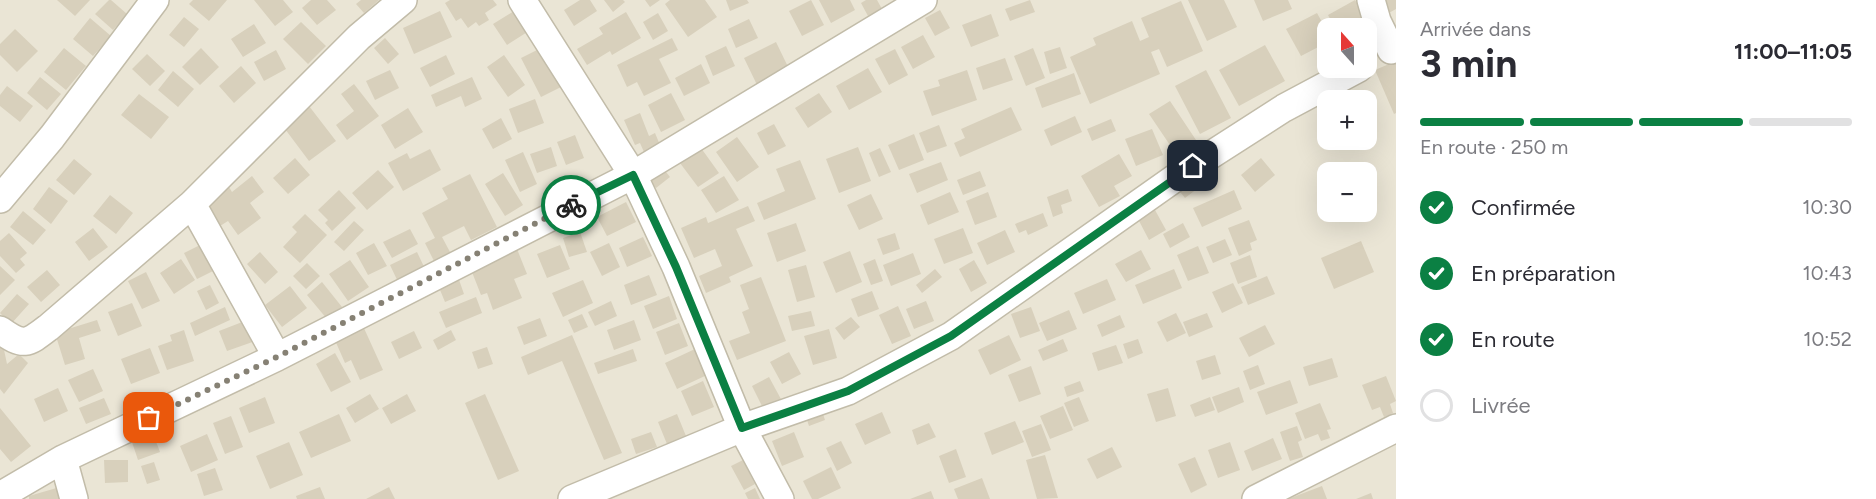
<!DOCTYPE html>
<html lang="fr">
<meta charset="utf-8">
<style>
body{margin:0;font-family:Figtree,sans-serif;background:#f7f7f7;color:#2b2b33;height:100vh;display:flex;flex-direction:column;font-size:22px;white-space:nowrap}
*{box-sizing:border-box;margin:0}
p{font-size:20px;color:#7c7c81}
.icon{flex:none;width:33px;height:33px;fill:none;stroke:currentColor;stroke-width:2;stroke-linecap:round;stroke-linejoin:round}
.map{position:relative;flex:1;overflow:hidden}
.sheet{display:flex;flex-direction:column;background:#fff;width:480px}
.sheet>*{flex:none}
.needle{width:39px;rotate:339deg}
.controls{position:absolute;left:1317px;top:18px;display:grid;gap:12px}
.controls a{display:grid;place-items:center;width:60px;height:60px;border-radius:12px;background:#fff;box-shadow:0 6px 24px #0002;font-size:30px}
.pin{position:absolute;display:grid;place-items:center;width:51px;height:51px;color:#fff;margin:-26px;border-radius:12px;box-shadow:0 3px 9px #0006}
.courier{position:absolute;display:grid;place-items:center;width:60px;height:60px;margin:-30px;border:4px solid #0b8043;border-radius:50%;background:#fff;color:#222;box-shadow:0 2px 8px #0007}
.summary em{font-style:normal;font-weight:700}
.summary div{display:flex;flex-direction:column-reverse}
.summary{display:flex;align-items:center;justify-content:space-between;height:102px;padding:0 24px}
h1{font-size:39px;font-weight:700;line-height:45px}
.bar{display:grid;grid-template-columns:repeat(4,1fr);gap:9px 6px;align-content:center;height:72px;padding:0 24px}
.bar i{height:8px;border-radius:4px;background:#e1e1e2}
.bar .on{background:#0b8043}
.bar p{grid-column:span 4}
ol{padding:0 24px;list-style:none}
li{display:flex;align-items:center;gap:18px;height:66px}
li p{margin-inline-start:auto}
li .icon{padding:6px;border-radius:50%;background:#0b8043;color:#fff;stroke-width:4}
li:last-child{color:#7c7c81}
li i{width:33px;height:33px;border:3px solid #e1e1e2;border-radius:50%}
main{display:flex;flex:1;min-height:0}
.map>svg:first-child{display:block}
.residential{fill:#eae5d5;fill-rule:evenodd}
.building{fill:#d8d0bc}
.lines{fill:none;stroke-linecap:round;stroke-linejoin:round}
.minor-casing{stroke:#c2bca9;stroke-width:30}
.minor{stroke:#fff;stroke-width:27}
.done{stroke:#868174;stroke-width:6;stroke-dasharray:0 10.8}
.route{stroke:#0b8043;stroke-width:8}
</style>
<main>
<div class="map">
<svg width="1396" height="499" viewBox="0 0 1396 499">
<rect width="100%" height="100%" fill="#f5f3e8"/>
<path class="residential" d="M0,0H1396V499H0ZM1328,28H1366V68H1328ZM1328,100H1366V140H1328ZM1328,172H1366V212H1328Z"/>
<path class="building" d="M57,0H90L75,16Z
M109,0H111L127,14L113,30L95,14Z
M193,0H227L209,21L189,4Z
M254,0H283L293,12L275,26Z
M311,0H327L336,10L317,25L302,8Z
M361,0H379L364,13L356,4Z
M450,0H493L497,5L485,13L489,20L479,26L476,22L468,28L461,18L456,21L445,3Z
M580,0H590L597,11L574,26L564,10Z
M604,0H623L625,2L613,12Z
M645,0H660L650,7Z
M670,0H705L717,17L688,37L665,4Z
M726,0H747L749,3L730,11Z
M811,0L824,25L802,36L789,11Z
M819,0H850L855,10L831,23Z
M866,0H877L882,9L868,16L861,3Z
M1030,0L1035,12L1010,21L1005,9Z
M1188,0H1224L1237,27L1207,41Z
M1254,0H1288L1292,9L1263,21Z
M1355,0L1367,19L1350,28H1335L1328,15Z
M1381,0H1396V9L1387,14Z
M1181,1L1203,51L1167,67L1159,49L1151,52L1160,74L1090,104L1070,57L1096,45L1093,38L1132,21L1140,41L1149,37L1141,18Z
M519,8L532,29L507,45L493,24Z
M940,10L950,28L935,36L925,18Z
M440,11L452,37L414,54L403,28Z
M626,12L641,38L612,55L610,51L587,65L577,49L603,34L599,28Z
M658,13L668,31L653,40L643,22Z
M1317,13L1328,33V42L1301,56L1286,29Z
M991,14L999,36L971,47L962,25Z
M184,17L199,29L184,47L169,35Z
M90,18L111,36L93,56L73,39Z
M749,19L758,38L736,48L728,29Z
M301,22L326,46L308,64L283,39Z
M254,24L266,43L243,57L231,39Z
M15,29L38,51L17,72L0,55V44Z
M923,35L935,57L913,69L901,47Z
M385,38L399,54L388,64L374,48Z
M672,38L678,50L659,59L671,83L644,96L637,82L627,87L617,65Z
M776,42L791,73L759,89L744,58Z
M547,45L567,84L541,97L521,58Z
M1265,45L1285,81L1239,106L1219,70Z
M726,46L735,66L713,76L705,56Z
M1060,47L1067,68L1050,74L1044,52Z
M64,48L86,66L66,90L44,72Z
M201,48L219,67L200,85L182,67Z
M1033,48L1045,78L1026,86L1014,56Z
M895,49L908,75L889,85L875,59Z
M276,50L286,69L264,81L254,62Z
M147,54L165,71L150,86L132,69Z
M446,55L455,74L430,87L420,68Z
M504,55L525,85L508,97L487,67Z
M1005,58L1013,80L983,90L976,68Z
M1396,61V113L1394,114L1375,70Z
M701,64L710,83L684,96L675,78Z
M241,66L256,83L234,103L219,86Z
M868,68L882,92L849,110L836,86Z
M390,70L399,88L375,100L366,81Z
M967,70L977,100L932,116L923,91L940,86L938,80Z
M1206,70L1231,118L1200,134L1175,86Z
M173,71L194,89L178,107L158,90Z
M1074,73L1081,94L1042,108L1035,88Z
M40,77L61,94L47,110L27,93Z
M472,77L482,99L465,107L461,96L436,107L431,95Z
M354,84L379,116L347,140L336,125L354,111L341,94Z
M7,86L33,106L20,122L0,106V95Z
M671,93L685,120L661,132L648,105Z
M819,93L832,112L808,128L795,108Z
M139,94L169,117L151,139L121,115Z
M535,99L544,123L518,133L509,109Z
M1170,101L1196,140L1176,154L1149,114Z
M309,106L336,141L309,161L282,125Z
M1011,107L1022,130L960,157L954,143L965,138L961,129Z
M408,108L423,132L395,149L381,125Z
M640,113L649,136L655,133L660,145L644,152L640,143L635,145L624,120Z
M1075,116L1082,132L1051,146L1044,130Z
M501,118L512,139L493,149L482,129Z
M1111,119L1116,131L1092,141L1087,129Z
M774,124L786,146L768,155L757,133Z
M939,125L947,146L927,153L919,133Z
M1152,129L1163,155L1136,166L1125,139Z
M914,134L924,160L899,170L888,145Z
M575,135L584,158L566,165L557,142Z
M737,137L759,167L737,182L716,152Z
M551,147L557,166L537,173L530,154Z
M858,147L871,181L839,193L826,159Z
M701,148L719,173L698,187L680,163Z
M880,148L891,172L879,177L869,153Z
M430,149L441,170L403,191L388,163L407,153L410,159Z
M523,152L537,184L520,192L505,160Z
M1119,154L1132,176L1114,186L1120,196L1099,207L1081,176Z
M295,158L310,175L288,194L273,178Z
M1261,158L1275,175L1255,192L1241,175Z
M74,159L92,174L74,195L56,180Z
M800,160L816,199L764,220L757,203L785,191L776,169Z
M941,162L948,180L917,193L909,174Z
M1206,165L1214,176L1185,198L1177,188Z
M662,167L670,177L656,188L648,178Z
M378,170L394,187L367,210L352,193Z
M980,171L986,186L963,195L957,180Z
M503,173L523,205L505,216L485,184Z
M470,174L497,227L471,240L464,226L442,237L450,252L434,261L425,243L435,238L422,213L448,199L442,188Z
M252,176L264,192L250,203L261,218L238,235L228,221L220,226L202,203L227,184L232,192Z
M724,176L739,200L716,213L701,190Z
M49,187L68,201L51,224L33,209Z
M1068,189L1072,201L1061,205L1063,213L1053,217L1047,197Z
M339,190L356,208L332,231L325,223L328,220L318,210Z
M1234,190L1242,209L1202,227L1193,208Z
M950,192L959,212L928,225L920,205Z
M988,192L997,217L975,225L966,201Z
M871,194L883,219L859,230L847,205Z
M110,195L133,213L116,234L93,216Z
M626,202L636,222L607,236L597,217Z
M748,206L755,221L736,229L753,266L729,277L731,282L706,293L699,276L722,266L715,249L694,258L681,228L706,217L708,223Z
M1155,210L1166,230L1149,240L1138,219Z
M23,211L46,230L33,245L10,227Z
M1043,213L1048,226L1028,235L1026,230L1019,233L1015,224Z
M305,214L327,235L300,263L283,247L297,232L292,227Z
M1249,220L1257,240L1250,243L1252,250L1239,256L1228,228Z
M354,221L364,230L344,251L334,242Z
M796,223L806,251L777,262L767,233Z
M1183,223L1190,237L1170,248L1163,234Z
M93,228L108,247L89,261L75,242Z
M963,228L973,253L944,264L934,239Z
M410,229L418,244L392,258L383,242Z
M1005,230L1015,252L987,265L977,243Z
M580,232L587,252L569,257L563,238Z
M9,233L27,253L20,259L25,265L16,273L0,256V241Z
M895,233L900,249L883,255L877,239Z
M643,237L652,256L627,267L619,248Z
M1225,239L1232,255L1213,263L1206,247Z
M208,241L221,267L197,279L184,253Z
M1361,241L1374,272L1334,289L1321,258Z
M374,243L387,266L368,275L356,253Z
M609,243L620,267L602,276L590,252Z
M560,245L570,269L547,278L537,254Z
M1198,246L1209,273L1188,281L1177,255Z
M517,249L527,274L514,279L522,298L493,310L487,293L481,295L470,267Z
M1141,250L1151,269L1126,282L1115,264Z
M850,251L862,282L836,293L823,262Z
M260,252L278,272L265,284L247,264Z
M417,252L427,273L400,286L390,265Z
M913,253L921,274L891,286L883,265Z
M1250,255L1257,277L1238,284L1230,263Z
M181,259L195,280L174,294L160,273Z
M875,259L883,281L871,285L863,264Z
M350,260L369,287L348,301L329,274Z
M974,260L987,283L971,292L959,269Z
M307,263L320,276L306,289L293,276Z
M806,265L815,297L797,302L788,270Z
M0,266L15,280L0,295Z
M935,269L942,277L922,293L916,285Z
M1174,269L1182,288L1143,304L1135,285Z
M47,270L60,285L41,302L27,287Z
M146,272L160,301L142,309L128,281Z
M649,275L657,295L631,305L624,285Z
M1267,276L1275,294L1248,305L1241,287Z
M458,277L464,294L445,302L438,285Z
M761,277L786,341L737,360L729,341L750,333L742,312L749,309L740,285Z
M1107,279L1116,300L1083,314L1074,293Z
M583,280L593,303L563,317L552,293Z
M322,282L342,307L327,319L307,295Z
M1233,283L1243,303L1222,313L1212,292Z
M210,285L219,303L206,310L197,291Z
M290,286L307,308L282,327L265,305Z
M872,291L879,309L858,317L851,299Z
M17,294L29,304L11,324L0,313Z
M669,296L677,319L653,329L644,306Z
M476,297L482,313L446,328L439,312Z
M611,301L617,316L595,326L588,312Z
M926,301L934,321L914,329L906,309Z
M132,303L142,326L118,336L108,312Z
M898,306L911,336L892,344L879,315Z
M225,307L230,320L195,336L190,323Z
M1031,307L1040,331L1020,338L1011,314Z
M1069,310L1077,329L1047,341L1039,323Z
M811,311L815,326L792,331L788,316Z
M1176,313L1186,333L1167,342L1157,322Z
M1207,313L1213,327L1189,337L1183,322Z
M582,314L588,327L574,333L568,320Z
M1120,315L1125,327L1102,337L1097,325Z
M851,317L860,327L844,340L835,328Z
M540,318L547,336L524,345L517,327Z
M250,319L258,340L227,351L219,331Z
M97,320L101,331L79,338L85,359L65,365L55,333Z
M634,320L641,340L614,350L607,330Z
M679,323L688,346L665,355L656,332Z
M1265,325L1275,344L1249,357L1239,338Z
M363,326L383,370L360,380L351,360L345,363L334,338Z
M829,329L837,358L813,365L804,336Z
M184,330L194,361L167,370L158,346L172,341L170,335Z
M451,330L456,340L438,350L433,340Z
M414,331L422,348L399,359L391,342Z
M572,335L622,453L604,460L562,361L528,375L521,357Z
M1009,335L1021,360L990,375L978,350Z
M1063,339L1068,351L1043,361L1038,350Z
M1138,339L1143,353L1128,359L1123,344Z
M3,345L7,364L19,354L28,363L4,394L0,389V348Z
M1116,345L1123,363L1098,371L1092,353Z
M487,347L493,364L478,369L472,352Z
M150,348L160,373L131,384L121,359Z
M633,349L637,361L598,374L594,363Z
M695,349L707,375L677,389L665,363Z
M789,352L801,374L782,384L770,362Z
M335,353L351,382L331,392L316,364Z
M1215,355L1221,374L1202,380L1196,361Z
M1332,358L1338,377L1309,386L1303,367Z
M1258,365L1265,384L1250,390L1243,371Z
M1031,366L1041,394L1019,402L1008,375Z
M93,369L103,391L79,402L68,380Z
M1386,376L1396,401L1390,404L1393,413L1384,417L1380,407L1372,410L1362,385Z
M769,377L782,401L764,410L752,386Z
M1290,380L1298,403L1266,415L1257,392Z
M703,381L714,407L692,416L681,391Z
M1080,381L1084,391L1067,397L1064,387Z
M1239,387L1244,402L1218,413L1212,397Z
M58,388L68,411L44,422L34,399Z
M1168,388L1176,416L1156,422L1147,394Z
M370,394L379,409L355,423L346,408Z
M407,394L416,411L391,424L382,408Z
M485,394L519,471L498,480L465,403Z
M265,397L275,423L249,433L239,408Z
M1079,397L1089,421L1074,427L1064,403Z
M1210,397L1215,410L1195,417L1190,405Z
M104,398L111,414L86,424L79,408Z
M1320,403L1331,429L1327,430L1330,438L1321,441L1318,434L1305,439L1295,413Z
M1063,406L1073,430L1050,439L1040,416Z
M0,408L31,446L11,462L0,449Z
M821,408L825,420L809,426L805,414Z
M882,412L891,433L865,445L855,424Z
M339,414L351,441L311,458L299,432Z
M677,414L686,436L667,444L658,422Z
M231,416L243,447L225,454L213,423Z
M1015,421L1024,442L992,455L984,433Z
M929,423L936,437L917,445L912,430Z
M1041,424L1051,450L1032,457L1022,431Z
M1297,426L1302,440L1298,442L1303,457L1290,461L1280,432Z
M152,431L160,452L138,460L131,439Z
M651,432L657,447L636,454L631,439Z
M794,432L804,457L782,466L772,441Z
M207,434L218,460L191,472L180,446Z
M1273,438L1282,459L1252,471L1244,451Z
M841,441L852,463L837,471L826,448Z
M289,442L303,475L270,489L256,456Z
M1230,442L1240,470L1218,478L1208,450Z
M1112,447L1122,467L1097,479L1087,459Z
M956,449L966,477L949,483L939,456Z
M1045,455L1058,498L1037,499L1026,460Z
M1195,457L1207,485L1191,493L1178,464Z
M104,460H128V482L105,483Z
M743,460L755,484L744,490L731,466Z
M154,462L160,480L147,484L141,466Z
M831,467L841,488L818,499H812L803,481Z
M215,468L223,490L204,496L197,474Z
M982,478L990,499H958L954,489Z
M1322,486L1327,499H1288Z
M60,487L63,499H29V496Z
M320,487L325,499H297L296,496Z
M389,487L395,499H366Z
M755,488L760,499H748L745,493Z
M931,491L934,499H910Z
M1371,493L1373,499H1356Z"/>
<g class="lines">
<defs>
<path id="minor" d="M522,0L633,175L676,267L742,428L780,499
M1371,0L1377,21L1391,50
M0,199L52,137L155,0
M192,204L277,357
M0,330C24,347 27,344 49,327L192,204L359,37L403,0
M63,459L74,499
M0,496L63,459L277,357L633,175L923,0
M572,499L742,428L848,391L951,336L1175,178L1284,108L1359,68
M1256,499L1396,428"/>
</defs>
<use href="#minor" class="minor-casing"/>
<use href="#minor" class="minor"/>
</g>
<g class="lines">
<path class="done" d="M149,418L277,357L571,205"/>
<path class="route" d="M571,205L633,175L676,267L742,428L848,391L951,336L1193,166"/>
</g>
</svg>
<div class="controls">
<a><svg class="needle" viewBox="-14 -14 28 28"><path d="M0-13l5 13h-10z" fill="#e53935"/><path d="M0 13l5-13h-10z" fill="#7c7c81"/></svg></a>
<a>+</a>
<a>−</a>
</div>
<div class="pin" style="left:149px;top:418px;background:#ea580c"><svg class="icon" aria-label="bag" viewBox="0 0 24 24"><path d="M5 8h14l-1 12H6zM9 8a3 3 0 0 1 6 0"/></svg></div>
<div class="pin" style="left:1193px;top:166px;background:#1f2937"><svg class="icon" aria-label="home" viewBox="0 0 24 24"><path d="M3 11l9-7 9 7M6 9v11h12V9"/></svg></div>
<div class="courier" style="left:571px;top:205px"><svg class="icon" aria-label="bike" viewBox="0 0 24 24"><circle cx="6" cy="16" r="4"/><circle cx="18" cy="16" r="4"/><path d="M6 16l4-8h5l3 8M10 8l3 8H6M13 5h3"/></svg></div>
</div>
<section class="sheet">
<div class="summary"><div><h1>3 min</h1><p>Arrivée dans</p></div><em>11:00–11:05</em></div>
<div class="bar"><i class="on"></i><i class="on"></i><i class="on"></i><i></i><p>En route · 250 m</p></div>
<ol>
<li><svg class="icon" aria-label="check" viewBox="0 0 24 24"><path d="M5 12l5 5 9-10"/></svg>Confirmée<p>10:30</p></li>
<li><svg class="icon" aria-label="check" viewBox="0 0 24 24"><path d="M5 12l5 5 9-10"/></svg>En préparation<p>10:43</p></li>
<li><svg class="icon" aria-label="check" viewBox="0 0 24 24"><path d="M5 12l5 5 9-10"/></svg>En route<p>10:52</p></li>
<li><i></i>Livrée</li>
</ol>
</section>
</main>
